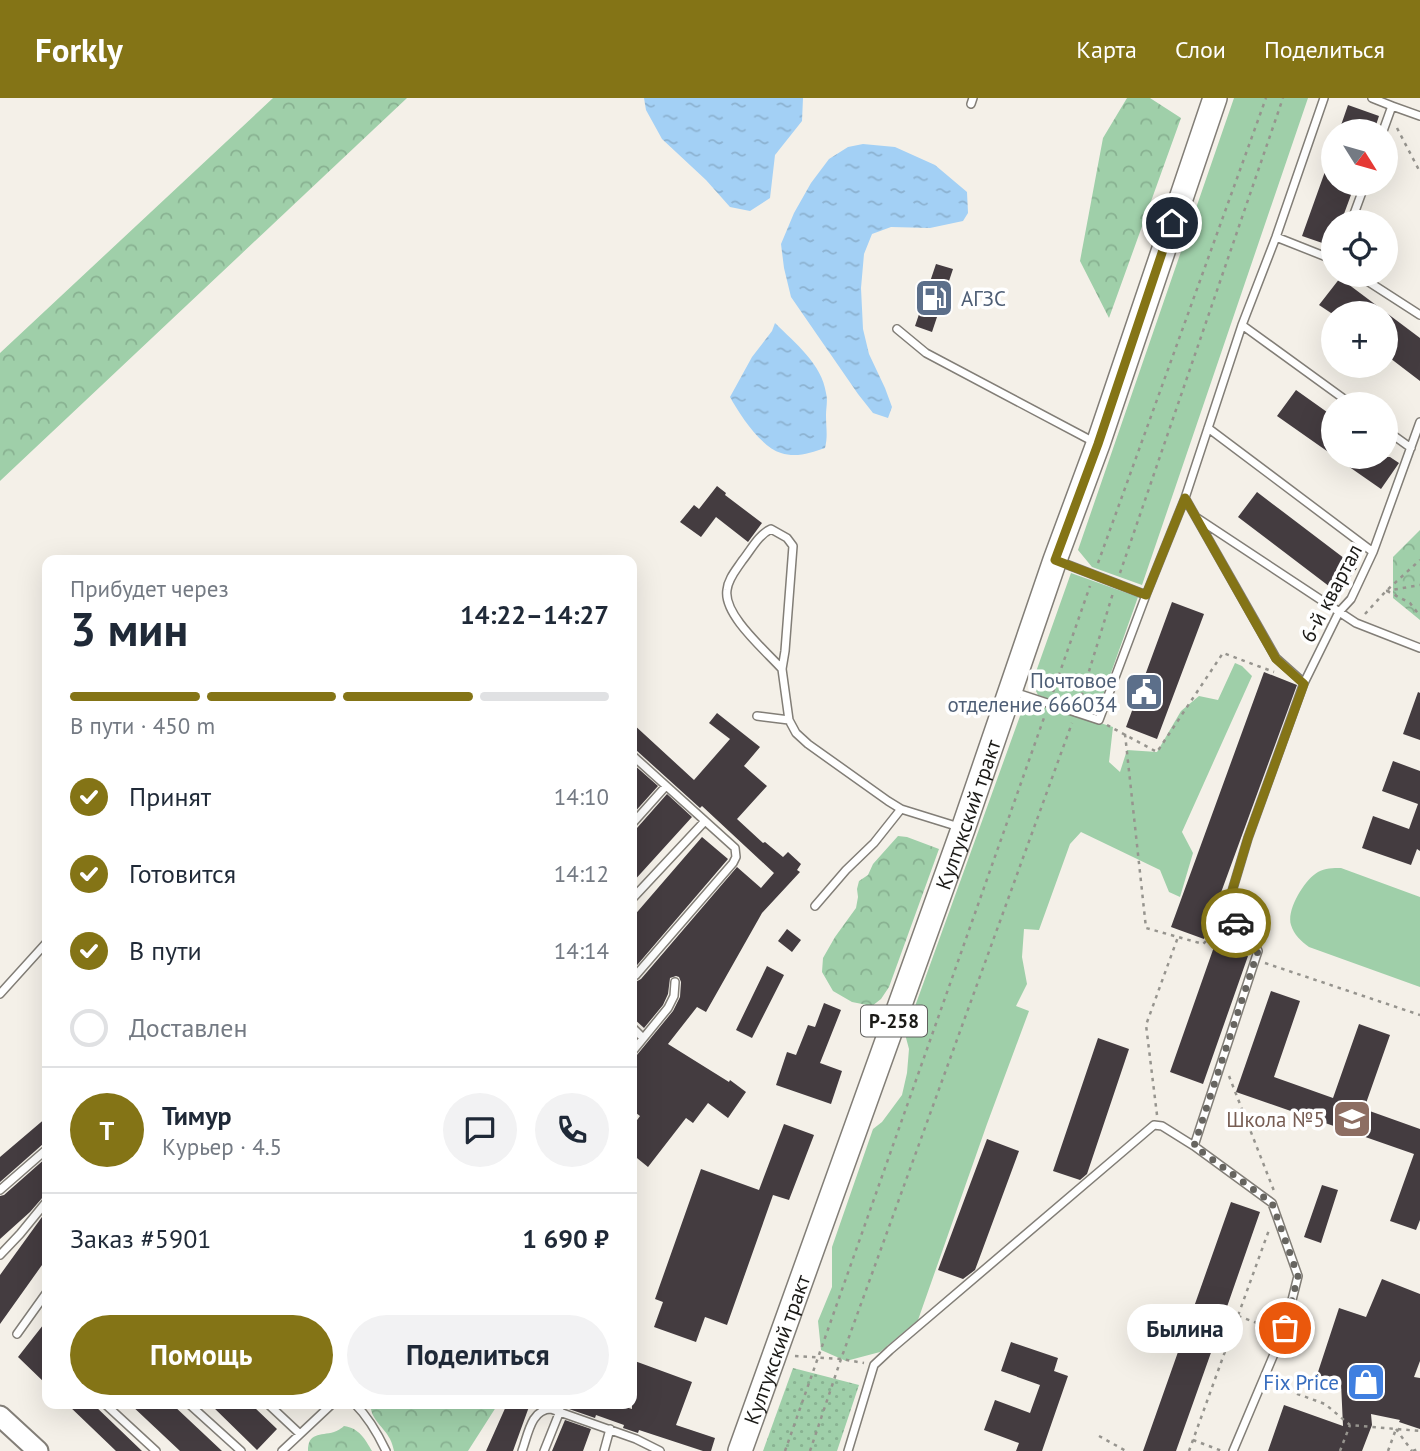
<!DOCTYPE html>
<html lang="ru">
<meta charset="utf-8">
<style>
body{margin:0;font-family:"PT Sans",sans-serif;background:#f2f2f3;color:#1f2937;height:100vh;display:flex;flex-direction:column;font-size:26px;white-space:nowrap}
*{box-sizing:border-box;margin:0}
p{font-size:23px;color:#747a83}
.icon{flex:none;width:38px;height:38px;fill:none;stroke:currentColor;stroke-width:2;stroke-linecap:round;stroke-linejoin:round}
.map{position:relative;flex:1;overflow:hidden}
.drawer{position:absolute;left:42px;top:457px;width:595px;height:854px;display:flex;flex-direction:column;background:#fff;border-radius:14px;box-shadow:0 7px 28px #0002}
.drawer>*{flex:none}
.needle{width:46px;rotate:127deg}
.fabs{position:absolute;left:1321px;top:21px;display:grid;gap:14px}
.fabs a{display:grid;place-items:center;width:77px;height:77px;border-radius:50%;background:#fff;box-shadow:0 7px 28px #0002;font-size:35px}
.pin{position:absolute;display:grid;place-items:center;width:60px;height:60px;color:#fff;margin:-30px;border:4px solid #fff;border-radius:50%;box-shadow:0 2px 7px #0007}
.courier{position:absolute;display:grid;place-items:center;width:70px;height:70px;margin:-35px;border:5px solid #847416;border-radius:50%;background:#fff;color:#222;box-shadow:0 2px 9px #0007}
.bubble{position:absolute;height:49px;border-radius:24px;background:#fff;box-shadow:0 7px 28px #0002;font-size:23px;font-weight:600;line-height:49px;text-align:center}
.overview em{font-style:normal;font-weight:600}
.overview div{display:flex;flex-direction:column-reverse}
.overview{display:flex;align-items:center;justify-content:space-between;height:119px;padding:0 28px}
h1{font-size:46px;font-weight:600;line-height:52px}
.bar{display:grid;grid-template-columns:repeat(4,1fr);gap:10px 7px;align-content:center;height:84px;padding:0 28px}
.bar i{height:9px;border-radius:5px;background:#e0e1e3}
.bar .active{background:#847416}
.bar p{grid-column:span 4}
.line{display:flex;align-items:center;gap:18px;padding:0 28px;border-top:2px solid #e0e1e3}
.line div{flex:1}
.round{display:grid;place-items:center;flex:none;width:74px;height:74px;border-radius:37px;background:#f2f2f3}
ol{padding:0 28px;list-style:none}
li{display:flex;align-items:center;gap:21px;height:77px}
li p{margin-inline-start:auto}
li .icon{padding:7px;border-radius:50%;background:#847416;color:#fff;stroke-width:4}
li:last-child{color:#747a83}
li i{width:38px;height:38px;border:4px solid #e0e1e3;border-radius:50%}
.action{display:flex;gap:14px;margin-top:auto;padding:14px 28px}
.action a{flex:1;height:80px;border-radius:42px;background:#847416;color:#fff;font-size:28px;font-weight:600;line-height:80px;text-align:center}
.action a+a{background:#f2f2f3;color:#1f2937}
header{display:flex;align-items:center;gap:42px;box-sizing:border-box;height:98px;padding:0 35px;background:#847416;color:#fff}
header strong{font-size:33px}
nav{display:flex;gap:38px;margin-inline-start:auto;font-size:24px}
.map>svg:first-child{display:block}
.grass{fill:url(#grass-dots)}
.forest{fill:url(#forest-crowns)}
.green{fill:#9fcfa9}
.water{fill:url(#water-ripples)}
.building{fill:#443c40}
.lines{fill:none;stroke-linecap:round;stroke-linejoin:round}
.lane-casing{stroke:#827e77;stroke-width:10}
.secondary-casing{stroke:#827e77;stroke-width:23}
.primary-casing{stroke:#827e77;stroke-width:26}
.path{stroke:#96948e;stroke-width:2.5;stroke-dasharray:3.5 5;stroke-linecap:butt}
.lane{stroke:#fff;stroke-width:7}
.secondary{stroke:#fff;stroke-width:19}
.primary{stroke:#fff;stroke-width:23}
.done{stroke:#676560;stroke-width:7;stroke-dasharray:0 12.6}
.route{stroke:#847416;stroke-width:9}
.labels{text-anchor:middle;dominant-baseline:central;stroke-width:7;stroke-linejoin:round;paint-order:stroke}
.shield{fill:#fff;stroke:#5f5f5d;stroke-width:2}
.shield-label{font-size:19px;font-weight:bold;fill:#1b1a17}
.service-label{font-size:21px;fill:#4e5e75;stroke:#fff;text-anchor:start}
.street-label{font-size:21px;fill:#1b1a17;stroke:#fff}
.education-label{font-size:21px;fill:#785e54;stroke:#fff;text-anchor:end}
.shop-label{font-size:21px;fill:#366cbe;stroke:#fff;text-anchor:end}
</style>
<header>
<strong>Forkly</strong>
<nav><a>Карта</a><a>Слои</a><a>Поделиться</a></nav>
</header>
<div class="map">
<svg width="1420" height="1353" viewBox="0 0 1420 1353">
<defs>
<pattern id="grass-dots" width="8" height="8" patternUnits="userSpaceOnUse" patternTransform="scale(1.75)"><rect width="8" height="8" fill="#9fcfa9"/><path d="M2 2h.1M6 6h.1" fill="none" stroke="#88b191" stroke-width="1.8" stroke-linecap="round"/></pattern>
<pattern id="forest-crowns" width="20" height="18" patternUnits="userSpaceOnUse" patternTransform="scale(1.75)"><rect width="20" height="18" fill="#9fcfa9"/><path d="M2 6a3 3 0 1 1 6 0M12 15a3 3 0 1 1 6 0" fill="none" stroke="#88b191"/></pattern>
<pattern id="water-ripples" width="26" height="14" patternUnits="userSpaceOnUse" patternTransform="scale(1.75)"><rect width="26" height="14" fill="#a3d0f5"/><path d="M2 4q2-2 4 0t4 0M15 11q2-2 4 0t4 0" fill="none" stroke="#8cb2d1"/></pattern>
</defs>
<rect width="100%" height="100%" fill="#f4f0e8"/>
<path class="grass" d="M793,1270L859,1287L837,1353H763Z"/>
<path class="forest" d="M273,0H407L0,383V255Z
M1127,0H1150L1181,20L1109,220L1080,163L1103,40Z
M1420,432V522L1393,500V459Z
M898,738L907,739L939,751L889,889L881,901L872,908L852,904L833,893L822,874L823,860L835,839L856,810L858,799L857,791L859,783L868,777L873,766Z
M371,1306H498L468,1353H394C393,1349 392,1345 390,1341C384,1329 369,1320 371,1306Z
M344,1328C359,1330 365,1341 372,1353H308C308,1334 320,1338 334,1334C337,1333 342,1330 344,1328Z"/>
<path class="green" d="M1234,0H1308L1142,487L1092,469L1078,452Z
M1071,475L1138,499L1096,617L1038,597L1032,585Z
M1235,565L1242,568L1252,578L1182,734L1193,755L1180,799L1169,794L1160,772L1081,734L1070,746L1039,832L1024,831L1022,859L1027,886L1016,908L1029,913L987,1026L918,1222L880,1254L846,1263L821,1252L818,1223L832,1189V1149L873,1031L882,1024L902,997L907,975L909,951L905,936L1020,618L1025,608L1036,605L1113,629L1109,664L1120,674L1127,652L1157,654L1181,613L1199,598L1218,602Z
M1341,770L1420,799V889L1309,849C1301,843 1294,837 1291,827C1286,812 1305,781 1318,774C1325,770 1333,770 1341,770Z"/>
<path class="water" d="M644,0H803L802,23L775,57L770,100L750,113L730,109L706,82L662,41L646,12Z
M863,46L895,49L935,67L967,94L968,115L963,123L930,130L891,129L872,136L864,156L861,190L863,231L869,256L885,290L892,309L888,320L873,315L858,296L791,199L784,170L781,146L794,115L811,85L829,61L848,49Z
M775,225C795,245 822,266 826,295C828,302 826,310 826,317C826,330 828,338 825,350C811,355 796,360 781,355C761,349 740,317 730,299L752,259L772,233Z"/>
<path class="building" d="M1348,7L1379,18L1374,33H1339Z
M1332,54H1334V86H1355L1341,124H1334V149L1302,138Z
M936,166L953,171L932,234L915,228Z
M1340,180L1420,240V283L1386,257V215H1331L1319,207Z
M1296,292L1334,319V358L1277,318Z
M1335,359H1390L1399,365L1381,391Z
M717,388L726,395L725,397L762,425L748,444L716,419L701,439L680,424L694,407L699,411Z
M1257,394L1357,470L1338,495L1238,419Z
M1172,504L1204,516L1157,641L1126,629Z
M1264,574L1297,587L1204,841L1171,829Z
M1418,594L1420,595V642L1403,636Z
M717,615L760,649L744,668L767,688L737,721L763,745L765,744L783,759L788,754L801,766L797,772L800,774L762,815L706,914L697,909L668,946L729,984L730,982L746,994L728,1020L708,1005L693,1025L686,1020L648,1069L632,1056V1029L640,1018L632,1012V963L673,913L680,899L681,884L679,879L676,878L670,880L668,896L663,907L644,930L632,919V886L641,881L737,769L761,790L774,775L702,708L700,710L636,652L632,651V625L694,682L730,641L709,625Z
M1393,663L1420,673V753L1417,751L1411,767L1362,750L1373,718L1409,731L1418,706L1382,693Z
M632,665L658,688L632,717Z
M667,696L692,719L632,785V732L637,730Z
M702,739L728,761L632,873V820Z
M787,831L801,842L792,854L778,843Z
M1215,846L1248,858L1203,986L1170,974Z
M767,868L784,877L752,940L736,932Z
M1271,893L1300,903L1274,979L1333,1000L1359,926L1390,937L1364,1011L1420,1031V1122L1416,1132L1390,1123L1414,1056L1236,994Z
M824,905L841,912L820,965L842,973L831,1006L776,987L787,954L796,957L808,927L815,929Z
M1098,940L1129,951L1087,1076L1080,1082L1053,1073Z
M47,1019V1045L43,1046L0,1084V1059Z
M784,1026L814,1037L789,1102L773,1097L727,1227L705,1219L696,1244L654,1229L663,1204L655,1201L701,1071L759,1092Z
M987,1041L1019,1053L975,1172L963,1181L938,1172Z
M47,1059V1097L43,1099L30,1114L0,1141V1098L4,1097Z
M1322,1087L1338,1092L1321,1145L1304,1139Z
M1231,1104L1260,1114L1213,1249L1176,1353H1143Z
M47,1112V1160L0,1226V1177Z
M1382,1181L1420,1196V1263L1414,1279L1420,1280V1331L1399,1324L1400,1322L1371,1316L1372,1327L1362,1353H1268L1284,1307L1343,1328L1341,1285L1317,1277L1339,1210L1366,1219Z
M47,1222V1287L18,1259Z
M1011,1244L1058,1260L1054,1273L1068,1278L1042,1353H1016L1019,1345L984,1332L995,1302L1030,1315L1040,1287L1001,1273Z
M632,1262L692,1284L676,1327L715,1340L711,1353H703L639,1332L638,1335L623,1330L624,1327L596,1317L595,1320L569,1311L570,1309L568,1308V1306H616L632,1311Z
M67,1306H93L142,1353H116Z
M130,1306H172L222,1353H180Z
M210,1306H251L277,1331L257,1352Z
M507,1306H530L513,1353H486Z
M565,1322L591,1331L583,1353H552Z"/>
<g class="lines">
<defs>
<path id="lane" d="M1372,0L1392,8L1383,33
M971,6L973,0
M1392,8L1420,18
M1351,124L1365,86
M1276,139L1334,162
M1358,177L1420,217
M1242,227L1351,306
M897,231L926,255L1094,344
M1208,330L1373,454
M1386,332L1411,350
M1185,400L1276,560L1304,585
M1197,420L1356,525L1420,550
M1058,463L1146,497
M782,571C766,553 723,517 727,492C728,481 736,472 742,463C751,452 758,437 771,431L787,440L793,448L785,553L782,571L789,622L796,635L808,646L888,703L901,711L959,729
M1014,594L1099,622L1146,497L1185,400L1242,227L1276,139L1324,0
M757,618L789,622
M632,657L735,750L736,759L733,765L636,877L632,880
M632,726L666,688
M632,801L705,723
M815,808L846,772L874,745L901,711
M0,896L47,844
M632,929L643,940
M632,954L668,910L674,898L675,884
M0,1092L47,1051
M0,1157L20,1136L47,1103
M17,1236L47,1194
M105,1306L156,1353
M189,1306L241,1353
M268,1306L300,1336
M355,1306C368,1319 378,1336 386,1353
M282,1353L332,1306
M522,1353C528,1337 531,1311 551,1311L636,1341L660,1353
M544,1353L560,1313
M604,1353L610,1331
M848,1353L874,1267L890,1252L1154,1027L1162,1028L1194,1048
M1233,1353L1285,1230L1298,1178L1272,1105L1194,1048L1258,853C1252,839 1236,826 1227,810L1248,740L1304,585L1339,514L1351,501L1373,454L1420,324"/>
<path id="secondary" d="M0,1318L38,1353"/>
<g id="primary">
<path id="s1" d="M740,1353L963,731L1055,462L1098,346L1215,0"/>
</g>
</defs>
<use href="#lane" class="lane-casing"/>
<use href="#secondary" class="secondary-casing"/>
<use href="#primary" class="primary-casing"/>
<path class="path" d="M1397,30L1420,74
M1098,465L1266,0
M1120,475L1283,0
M1386,493L1420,487
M1387,493L1410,505L1420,518
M1365,516L1386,493L1420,462
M1053,594L1090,488
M1079,606L1113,495
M1107,627L1157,654L1223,555L1274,574
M1125,636L1146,830L1203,846L1224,825
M1265,865L1420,917
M1229,978L1274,1093
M1157,1017L1146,927L1178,839
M1238,1218L1271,1230
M795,1258L841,1261L864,1265
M1273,1287L1325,1306L1350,1327L1420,1333
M1396,1331L1412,1353
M1099,1338L1126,1353
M1193,1342L1222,1353
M785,1353L1045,617
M810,1353L841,1261L1072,625
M1189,1353L1269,1132
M1340,1353L1350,1327
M1388,1353L1396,1331
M1413,1353L1420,1350"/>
<use href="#lane" class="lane"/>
<use href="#secondary" class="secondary"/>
<use href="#primary" class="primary"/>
</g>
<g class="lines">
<path class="done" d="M1236,825L1255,845L1258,853L1194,1048L1272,1105L1298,1178L1285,1230"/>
<path class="route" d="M1172,125L1098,346L1055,462L1146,497L1185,400L1276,561L1304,586L1248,740L1227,810L1236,825"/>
</g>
<defs>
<symbol id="fuel-square" viewBox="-11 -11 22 22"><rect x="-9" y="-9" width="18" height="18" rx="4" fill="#5c6f8a" stroke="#fff"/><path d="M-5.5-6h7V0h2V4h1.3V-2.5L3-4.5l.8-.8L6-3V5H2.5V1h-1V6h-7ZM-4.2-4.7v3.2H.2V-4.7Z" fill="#fff"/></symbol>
<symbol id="civic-square" viewBox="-11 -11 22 22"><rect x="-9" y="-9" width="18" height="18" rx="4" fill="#5c6f8a" stroke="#fff"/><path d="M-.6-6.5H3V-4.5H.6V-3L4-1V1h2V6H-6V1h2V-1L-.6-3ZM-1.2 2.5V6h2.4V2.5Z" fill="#fff"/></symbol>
<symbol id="school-square" viewBox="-11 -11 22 22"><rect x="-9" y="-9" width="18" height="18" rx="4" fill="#8d6e63" stroke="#fff"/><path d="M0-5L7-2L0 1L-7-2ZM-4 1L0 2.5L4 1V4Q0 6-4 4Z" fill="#fff"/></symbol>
<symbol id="shop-square" viewBox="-11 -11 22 22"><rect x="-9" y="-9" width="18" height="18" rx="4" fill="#3f7fe0" stroke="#fff"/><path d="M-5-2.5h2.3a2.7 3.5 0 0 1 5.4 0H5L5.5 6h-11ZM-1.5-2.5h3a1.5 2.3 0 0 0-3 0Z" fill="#fff"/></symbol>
</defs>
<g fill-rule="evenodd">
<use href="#fuel-square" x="912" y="178" width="44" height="44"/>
<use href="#civic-square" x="1122" y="572" width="44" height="44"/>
<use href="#school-square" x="1330" y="999" width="44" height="44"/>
<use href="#shop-square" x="1344" y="1262" width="44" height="44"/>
</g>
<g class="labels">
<rect class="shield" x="861" y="907.5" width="66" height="31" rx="5"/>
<g class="shield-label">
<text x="894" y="923">Р-258</text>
</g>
<g class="service-label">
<text x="961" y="200">АГЗС</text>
<text x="1117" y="582" text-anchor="end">Почтовое<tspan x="1117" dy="24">отделение 666034</tspan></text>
</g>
<g class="street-label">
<text transform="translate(1331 495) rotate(-62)">6-й квартал</text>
<text stroke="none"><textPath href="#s1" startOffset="676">Култукский тракт</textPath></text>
<text stroke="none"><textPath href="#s1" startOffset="108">Култукский тракт</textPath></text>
</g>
<g class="education-label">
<text x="1325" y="1021">Школа №5</text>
</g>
<g class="shop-label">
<text x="1339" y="1284">Fix Price</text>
</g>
</g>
</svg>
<div class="fabs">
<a><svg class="needle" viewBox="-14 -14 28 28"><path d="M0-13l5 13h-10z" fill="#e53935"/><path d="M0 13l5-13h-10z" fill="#747a83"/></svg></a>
<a><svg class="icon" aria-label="locate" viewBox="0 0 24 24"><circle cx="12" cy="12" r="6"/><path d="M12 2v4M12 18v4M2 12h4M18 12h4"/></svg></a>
<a>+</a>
<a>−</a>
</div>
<div class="pin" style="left:1285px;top:1230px;background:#ea580c"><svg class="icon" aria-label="bag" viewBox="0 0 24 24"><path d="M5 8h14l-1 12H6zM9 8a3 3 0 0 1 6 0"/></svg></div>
<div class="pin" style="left:1172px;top:125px;background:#1f2937"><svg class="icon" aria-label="home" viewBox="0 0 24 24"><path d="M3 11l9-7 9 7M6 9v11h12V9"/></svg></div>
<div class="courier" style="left:1236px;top:825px"><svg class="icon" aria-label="car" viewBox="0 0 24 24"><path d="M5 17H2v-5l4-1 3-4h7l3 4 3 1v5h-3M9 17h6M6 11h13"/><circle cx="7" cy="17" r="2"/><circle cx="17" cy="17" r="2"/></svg></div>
<div class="bubble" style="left:1127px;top:1206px;width:116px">Былина</div>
<section class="drawer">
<div class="overview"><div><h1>3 мин</h1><p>Прибудет через</p></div><em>14:22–14:27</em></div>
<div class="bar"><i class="active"></i><i class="active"></i><i class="active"></i><i></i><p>В пути · 450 m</p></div>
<ol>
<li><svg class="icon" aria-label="check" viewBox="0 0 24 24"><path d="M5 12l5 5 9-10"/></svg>Принят<p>14:10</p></li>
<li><svg class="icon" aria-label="check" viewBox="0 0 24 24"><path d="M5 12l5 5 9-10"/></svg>Готовится<p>14:12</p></li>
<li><svg class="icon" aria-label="check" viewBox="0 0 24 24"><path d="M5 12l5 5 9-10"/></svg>В пути<p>14:14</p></li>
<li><i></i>Доставлен</li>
</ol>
<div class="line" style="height:126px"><b class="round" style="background:#847416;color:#fff">Т</b><div><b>Тимур</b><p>Курьер · 4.5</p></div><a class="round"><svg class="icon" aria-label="chat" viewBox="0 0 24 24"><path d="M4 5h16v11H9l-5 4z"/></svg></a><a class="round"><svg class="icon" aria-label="phone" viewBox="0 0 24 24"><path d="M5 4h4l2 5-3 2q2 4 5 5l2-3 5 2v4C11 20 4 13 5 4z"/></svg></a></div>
<div class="line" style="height:91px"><div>Заказ #5901</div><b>1 690 ₽</b></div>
<div class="action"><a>Помощь</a><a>Поделиться</a></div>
</section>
</div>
